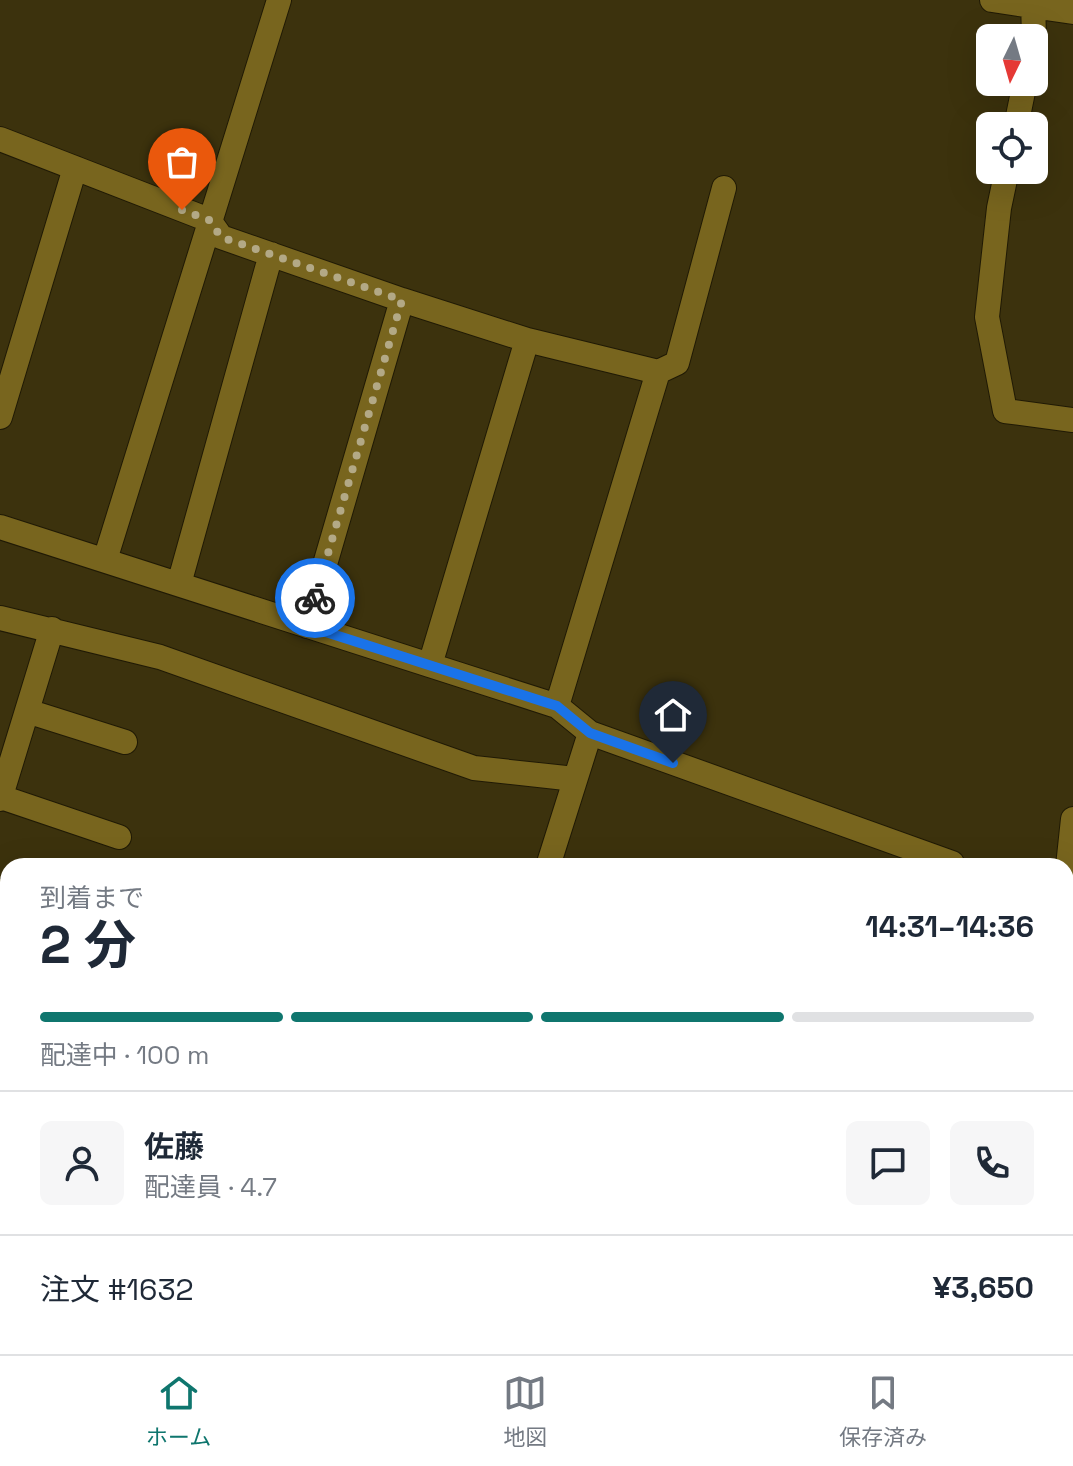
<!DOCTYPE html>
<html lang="ja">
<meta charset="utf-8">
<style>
body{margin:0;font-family:"Space Grotesk","Noto Sans JP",sans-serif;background:#f6f6f7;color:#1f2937;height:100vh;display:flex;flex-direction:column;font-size:30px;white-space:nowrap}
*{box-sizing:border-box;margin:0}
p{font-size:26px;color:#747a83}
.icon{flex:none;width:44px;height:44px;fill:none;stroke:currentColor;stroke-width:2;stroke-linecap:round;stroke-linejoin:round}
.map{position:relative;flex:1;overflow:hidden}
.panel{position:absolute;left:0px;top:858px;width:1074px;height:496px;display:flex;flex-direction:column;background:#fff;border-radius:24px 24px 0 0;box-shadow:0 8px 32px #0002}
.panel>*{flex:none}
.needle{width:52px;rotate:185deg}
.fabs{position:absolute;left:976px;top:24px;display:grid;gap:16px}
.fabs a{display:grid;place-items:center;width:72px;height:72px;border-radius:12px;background:#fff;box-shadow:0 8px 32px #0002;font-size:40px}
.pin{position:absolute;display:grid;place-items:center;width:68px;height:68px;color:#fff;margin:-82px -34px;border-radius:50% 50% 50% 0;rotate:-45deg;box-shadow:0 0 8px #0007}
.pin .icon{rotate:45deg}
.courier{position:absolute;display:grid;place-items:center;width:80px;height:80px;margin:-40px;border:6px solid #1a73e8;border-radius:50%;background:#fff;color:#222;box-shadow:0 2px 10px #0007}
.overview em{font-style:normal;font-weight:700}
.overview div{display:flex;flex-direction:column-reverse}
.overview{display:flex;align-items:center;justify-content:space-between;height:136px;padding:0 40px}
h1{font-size:52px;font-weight:700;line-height:60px}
.bar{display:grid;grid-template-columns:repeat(4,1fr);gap:12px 8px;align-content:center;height:96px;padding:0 40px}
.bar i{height:10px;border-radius:6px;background:#e0e1e3}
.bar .current{background:#0f766e}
.bar p{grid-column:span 4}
.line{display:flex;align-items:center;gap:20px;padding:0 40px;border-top:2px solid #e0e1e3}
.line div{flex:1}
.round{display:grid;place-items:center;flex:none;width:84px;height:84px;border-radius:12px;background:#f6f6f7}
.dock{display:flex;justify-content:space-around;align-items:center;height:112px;border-top:2px solid #e0e1e3;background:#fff;font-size:22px;color:#747a83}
.dock a{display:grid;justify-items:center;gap:4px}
.dock .current{color:#0f766e}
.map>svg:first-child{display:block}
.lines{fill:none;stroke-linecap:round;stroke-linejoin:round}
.minor-casing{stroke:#201a05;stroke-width:26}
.minor{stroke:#78651e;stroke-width:24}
.done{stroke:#b3a986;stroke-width:8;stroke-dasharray:0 14.4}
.route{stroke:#1a73e8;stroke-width:10}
</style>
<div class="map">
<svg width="1073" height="1354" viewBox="0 0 1073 1354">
<rect width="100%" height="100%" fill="#3c320d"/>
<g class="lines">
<defs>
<path id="minor" d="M992,0L1073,12
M1033,0L1034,38
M1016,126L1025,82
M0,139L209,220L221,237L402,300L527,340L658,372L557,706
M1007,170L999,208L987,317L1005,411L1073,420
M658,372L677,363L724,188
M0,417L75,168
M0,527L557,706L590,733L952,863
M105,560L279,0
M179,584L271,254
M0,618L160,657L474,768L575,779
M307,626L402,300
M430,665L527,340
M27,711L125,742
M1,797L119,837
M0,799L52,629
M548,866L590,733
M1066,885L1073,819
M0,891L8,894
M0,985L8,987
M1066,1026L1073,1027
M0,1076L8,1079
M1066,1146L1073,1147
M1032,1346L1047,1354
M415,1354L416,1346
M981,1354L985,1346"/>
</defs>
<use href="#minor" class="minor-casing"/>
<use href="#minor" class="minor"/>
</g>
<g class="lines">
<path class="done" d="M182,210L209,220L221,237L402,300L315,598"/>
<path class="route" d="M315,598L307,626L557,706L590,733L673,763"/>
</g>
</svg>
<div class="fabs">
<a><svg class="needle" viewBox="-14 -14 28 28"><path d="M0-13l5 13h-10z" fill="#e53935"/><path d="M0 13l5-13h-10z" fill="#747a83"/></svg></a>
<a><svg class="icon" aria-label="locate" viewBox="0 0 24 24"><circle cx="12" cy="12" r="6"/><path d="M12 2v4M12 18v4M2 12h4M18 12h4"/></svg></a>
</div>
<div class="pin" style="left:182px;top:210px;background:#ea580c"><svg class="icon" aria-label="bag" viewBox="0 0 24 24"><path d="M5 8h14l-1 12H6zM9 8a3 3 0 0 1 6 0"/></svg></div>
<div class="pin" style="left:673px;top:763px;background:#1f2937"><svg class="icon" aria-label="home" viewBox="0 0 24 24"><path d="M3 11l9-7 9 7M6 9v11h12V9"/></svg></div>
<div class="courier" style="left:315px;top:598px"><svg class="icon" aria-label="bike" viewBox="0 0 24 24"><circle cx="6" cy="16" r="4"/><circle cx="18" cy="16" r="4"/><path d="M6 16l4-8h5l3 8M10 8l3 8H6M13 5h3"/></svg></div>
<section class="panel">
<div class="overview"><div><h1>2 分</h1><p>到着まで</p></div><em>14:31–14:36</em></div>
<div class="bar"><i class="current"></i><i class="current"></i><i class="current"></i><i></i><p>配達中 · 100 m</p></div>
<div class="line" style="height:144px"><a class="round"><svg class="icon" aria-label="person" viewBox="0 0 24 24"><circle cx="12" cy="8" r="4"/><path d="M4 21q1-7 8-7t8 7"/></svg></a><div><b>佐藤</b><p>配達員 · 4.7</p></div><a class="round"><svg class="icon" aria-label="chat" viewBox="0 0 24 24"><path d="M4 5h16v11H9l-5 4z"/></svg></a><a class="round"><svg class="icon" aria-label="phone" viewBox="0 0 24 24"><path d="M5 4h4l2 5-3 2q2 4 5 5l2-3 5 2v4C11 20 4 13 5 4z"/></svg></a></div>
<div class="line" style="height:104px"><div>注文 #1632</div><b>¥3,650</b></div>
</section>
</div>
<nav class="dock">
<a class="current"><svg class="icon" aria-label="home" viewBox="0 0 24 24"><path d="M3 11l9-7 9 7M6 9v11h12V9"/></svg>ホーム</a>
<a><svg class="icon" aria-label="map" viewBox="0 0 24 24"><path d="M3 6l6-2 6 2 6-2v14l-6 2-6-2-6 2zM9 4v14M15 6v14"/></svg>地図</a>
<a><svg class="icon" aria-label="saved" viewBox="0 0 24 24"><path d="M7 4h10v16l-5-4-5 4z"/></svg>保存済み</a>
</nav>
